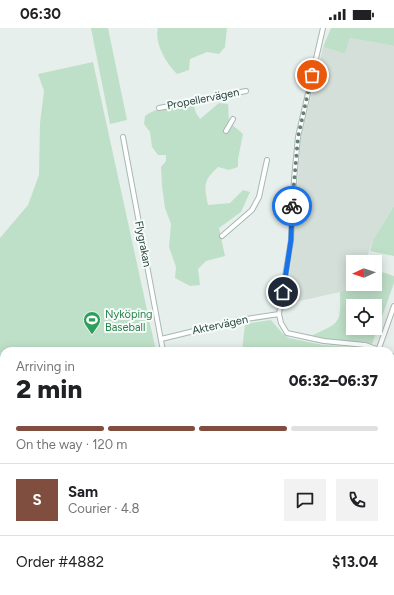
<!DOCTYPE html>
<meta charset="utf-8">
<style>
body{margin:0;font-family:Figtree,sans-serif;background:#f2f2f2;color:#202124;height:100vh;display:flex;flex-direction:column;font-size:15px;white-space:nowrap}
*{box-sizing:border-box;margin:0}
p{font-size:13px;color:#757577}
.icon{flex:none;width:22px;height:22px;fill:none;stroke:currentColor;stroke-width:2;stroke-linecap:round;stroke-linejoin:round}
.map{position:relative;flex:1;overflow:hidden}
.drawer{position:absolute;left:0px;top:319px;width:394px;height:248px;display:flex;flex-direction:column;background:#fff;border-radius:12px 12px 0 0;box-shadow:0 2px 10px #0003}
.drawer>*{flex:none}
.needle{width:26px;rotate:267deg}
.fabs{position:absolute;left:346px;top:227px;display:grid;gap:8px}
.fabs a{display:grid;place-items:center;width:36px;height:36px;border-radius:0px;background:#fff;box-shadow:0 2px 10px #0003;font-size:20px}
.pin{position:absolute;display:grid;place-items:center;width:34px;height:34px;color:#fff;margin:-17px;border:2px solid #fff;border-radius:50%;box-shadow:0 1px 4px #0007}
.courier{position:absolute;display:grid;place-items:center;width:40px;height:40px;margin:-20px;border:3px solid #1a73e8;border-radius:50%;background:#fff;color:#222;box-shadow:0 1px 5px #0007}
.headline em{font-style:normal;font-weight:800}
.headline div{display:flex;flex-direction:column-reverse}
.headline{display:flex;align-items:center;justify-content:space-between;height:68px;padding:0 16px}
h1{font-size:26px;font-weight:800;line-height:30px}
.bar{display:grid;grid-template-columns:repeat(4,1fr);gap:6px 4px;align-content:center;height:48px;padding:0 16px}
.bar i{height:5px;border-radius:3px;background:#e0e0e0}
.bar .selected{background:#7f4e3f}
.bar p{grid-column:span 4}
.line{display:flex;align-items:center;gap:10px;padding:0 16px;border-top:1px solid #e0e0e0}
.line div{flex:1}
.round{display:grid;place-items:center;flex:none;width:42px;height:42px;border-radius:0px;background:#f2f2f2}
.status{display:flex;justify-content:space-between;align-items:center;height:28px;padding:0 20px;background:#fff;direction:ltr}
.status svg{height:11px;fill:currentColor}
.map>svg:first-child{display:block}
.built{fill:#d4dfda}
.green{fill:#bfe0c8;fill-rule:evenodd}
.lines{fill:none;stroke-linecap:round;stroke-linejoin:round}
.street-casing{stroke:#a8b8b2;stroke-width:6}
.street{stroke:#fff;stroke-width:4}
.done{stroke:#687f78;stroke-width:4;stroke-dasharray:0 7.2}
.route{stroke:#1a73e8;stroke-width:5}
.labels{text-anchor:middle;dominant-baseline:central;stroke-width:4;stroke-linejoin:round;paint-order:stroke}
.street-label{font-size:11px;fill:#24423a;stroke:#f7fbf9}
.leisure-label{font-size:11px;fill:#27864d;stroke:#f7fbf9;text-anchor:start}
</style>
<div class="status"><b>06:30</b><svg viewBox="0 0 49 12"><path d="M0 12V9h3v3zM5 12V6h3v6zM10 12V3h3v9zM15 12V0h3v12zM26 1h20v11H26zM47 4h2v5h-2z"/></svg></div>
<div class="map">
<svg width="394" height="567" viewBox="0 0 394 567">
<rect width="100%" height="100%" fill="#e6efeb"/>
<path class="built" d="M350,10L394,18V178L373,212L365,234H353V256H355L340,264L286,276L293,212L301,110L323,19L345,26Z"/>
<path class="green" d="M91,0H108L127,92L110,96Z
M158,0H227L225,19L219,26L207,24L190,31L189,42L177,46C167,36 154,16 158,0Z
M331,0H394V18L350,10L345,26L323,19Z
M93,34L156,323H4V404H0V210L28,177L39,147L40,95L44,63L38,46Z
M219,75L228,76L229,94L243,106L238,131V139L229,142L218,139C203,153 204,157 208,177L230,175L243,162L250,164L241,184L219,200L225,228L206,233L198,241L200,257L190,258L175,250L176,239L169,219L171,196L165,180L162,158L161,139L166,133V127H158L152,119L150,104L144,96L145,88C155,79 181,76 194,78L196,85L200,91Z
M394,178V228L370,223L373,212Z
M375,242L394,248V255L372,316L325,311L311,308C340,294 341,297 340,264L355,256H375ZM353,278H375V300H353Z
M271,292L282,305L289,310L323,317L365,320L367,323H242L245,296Z
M0,516L4,518V563H83L86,565V567H0Z
M394,548V567H343L352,563H390V551Z"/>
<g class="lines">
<defs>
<path id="street" d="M323,0L298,109L294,151L291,212L279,286L281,295L287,305L324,313L365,317L382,323
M159,80L246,63
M226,103L233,91
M123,109L163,323
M222,208L252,182L259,169L267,132
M161,311L240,292L279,286
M378,323L394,278
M390,327L394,329
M390,388L394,380
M390,391L394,393
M390,423L394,425
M390,468L394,462
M390,484L394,486
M0,509L4,510
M90,563L94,567
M108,563L109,567
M246,563L247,567
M271,563L272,567
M323,563L324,566"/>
</defs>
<use href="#street" class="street-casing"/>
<use href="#street" class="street"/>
</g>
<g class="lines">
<path class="done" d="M292,178L298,109L312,47"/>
<path class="route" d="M283,264L291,212L292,178"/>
</g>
<defs>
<symbol id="stadium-pin" viewBox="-11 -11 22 30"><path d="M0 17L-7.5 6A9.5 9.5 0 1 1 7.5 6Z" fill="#2e9e5b" stroke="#f7fbf9"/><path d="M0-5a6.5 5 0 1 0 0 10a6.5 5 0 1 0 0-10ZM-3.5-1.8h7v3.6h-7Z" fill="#fff"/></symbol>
</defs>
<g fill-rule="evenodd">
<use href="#stadium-pin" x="82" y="282" width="20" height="27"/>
</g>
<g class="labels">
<g class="street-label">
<text transform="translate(203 71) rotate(-11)">Propellervägen</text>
<text transform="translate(143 216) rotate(79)">Flygrakan</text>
<text transform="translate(220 297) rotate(-12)">Aktervägen</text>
</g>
<g class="leisure-label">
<text x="105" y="286">Nyköping<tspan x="105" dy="13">Baseball</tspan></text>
</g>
</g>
</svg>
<div class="fabs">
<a><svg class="needle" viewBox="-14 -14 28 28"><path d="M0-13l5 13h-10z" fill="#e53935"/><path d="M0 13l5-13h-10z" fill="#757577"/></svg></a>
<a><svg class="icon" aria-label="locate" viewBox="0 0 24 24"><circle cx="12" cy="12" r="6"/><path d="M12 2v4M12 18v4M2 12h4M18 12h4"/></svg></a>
</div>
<div class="pin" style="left:312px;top:47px;background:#ea580c"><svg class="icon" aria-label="bag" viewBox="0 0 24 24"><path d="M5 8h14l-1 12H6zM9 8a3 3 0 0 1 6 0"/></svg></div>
<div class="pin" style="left:283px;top:264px;background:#1f2937"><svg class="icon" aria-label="home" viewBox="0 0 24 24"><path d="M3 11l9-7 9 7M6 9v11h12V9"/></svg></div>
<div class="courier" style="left:292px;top:178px"><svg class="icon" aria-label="bike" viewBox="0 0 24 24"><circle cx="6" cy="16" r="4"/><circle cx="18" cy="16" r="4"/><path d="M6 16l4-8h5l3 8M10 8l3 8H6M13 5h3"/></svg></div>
<section class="drawer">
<div class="headline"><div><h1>2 min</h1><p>Arriving in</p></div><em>06:32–06:37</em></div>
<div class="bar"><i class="selected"></i><i class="selected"></i><i class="selected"></i><i></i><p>On the way · 120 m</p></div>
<div class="line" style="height:72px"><b class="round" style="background:#7f4e3f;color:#fff">S</b><div><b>Sam</b><p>Courier · 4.8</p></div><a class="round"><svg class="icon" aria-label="chat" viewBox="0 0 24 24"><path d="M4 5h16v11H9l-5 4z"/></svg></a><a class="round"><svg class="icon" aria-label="phone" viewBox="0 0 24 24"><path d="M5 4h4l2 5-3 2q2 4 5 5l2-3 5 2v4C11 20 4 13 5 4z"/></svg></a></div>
<div class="line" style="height:52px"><div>Order #4882</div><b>$13.04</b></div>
</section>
</div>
